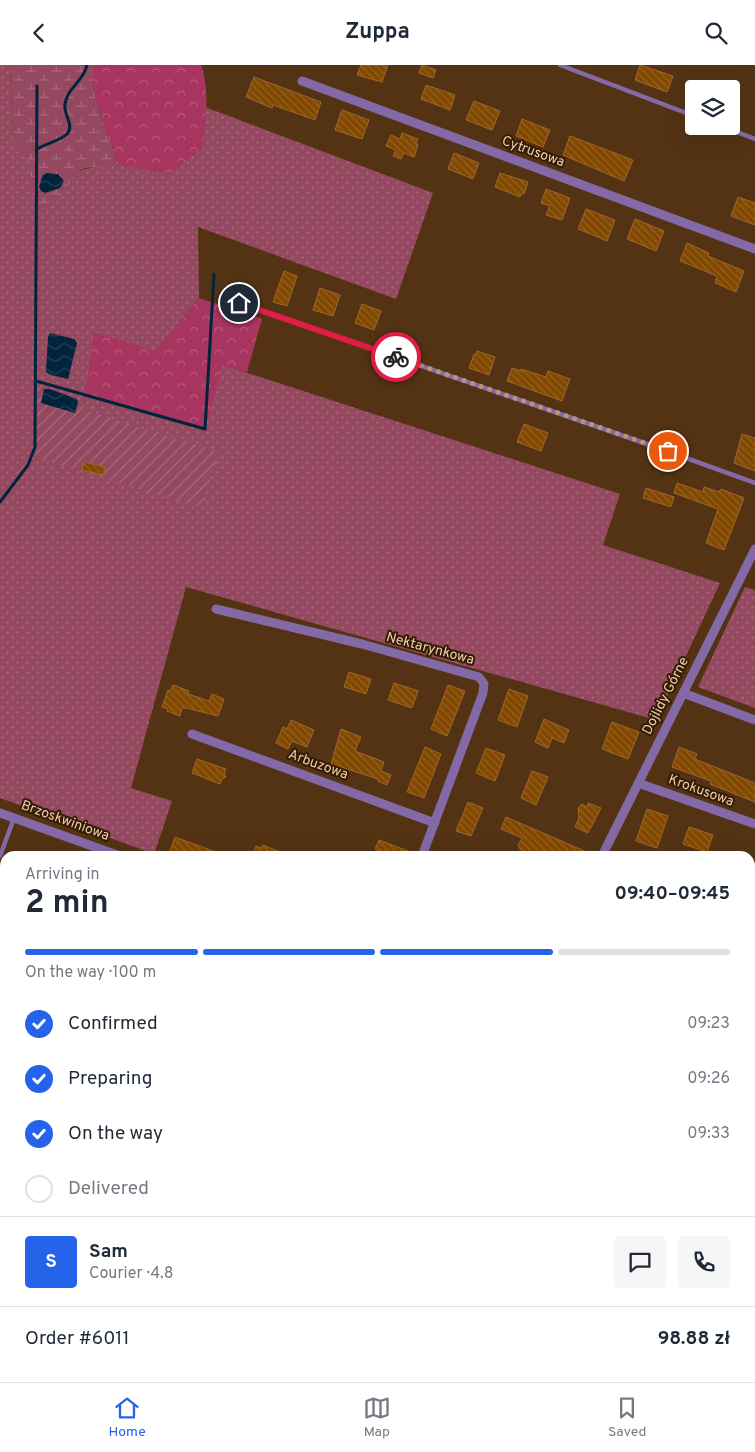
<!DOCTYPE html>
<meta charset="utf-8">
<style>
body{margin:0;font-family:Overpass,sans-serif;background:#f6f6f7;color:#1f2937;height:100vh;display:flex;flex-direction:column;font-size:19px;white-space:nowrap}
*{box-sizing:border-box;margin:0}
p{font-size:16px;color:#747a83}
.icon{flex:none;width:28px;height:28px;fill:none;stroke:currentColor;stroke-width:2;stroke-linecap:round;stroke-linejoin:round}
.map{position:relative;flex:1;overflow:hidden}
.panel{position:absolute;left:0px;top:786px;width:755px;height:531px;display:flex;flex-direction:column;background:#fff;border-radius:15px 15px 0 0;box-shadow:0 5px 20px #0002}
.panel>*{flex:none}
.buttons{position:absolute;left:685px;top:15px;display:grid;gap:10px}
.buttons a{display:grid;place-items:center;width:55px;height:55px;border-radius:5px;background:#fff;box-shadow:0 5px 20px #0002;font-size:25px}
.pin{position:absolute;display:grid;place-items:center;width:42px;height:42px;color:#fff;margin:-21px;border:2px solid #fff;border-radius:50%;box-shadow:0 1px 5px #0007}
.courier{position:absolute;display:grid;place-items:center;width:50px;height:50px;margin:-25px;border:4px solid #e11d48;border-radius:50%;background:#fff;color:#222;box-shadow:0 1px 6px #0007}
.head em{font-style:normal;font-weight:700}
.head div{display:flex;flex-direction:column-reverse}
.head{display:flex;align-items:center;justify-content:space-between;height:85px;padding:0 25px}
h1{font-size:32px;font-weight:700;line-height:38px}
.bar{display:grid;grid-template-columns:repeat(4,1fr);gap:8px 5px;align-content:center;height:60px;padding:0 25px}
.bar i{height:6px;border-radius:4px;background:#e0e1e3}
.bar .current{background:#2563eb}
.bar p{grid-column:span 4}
.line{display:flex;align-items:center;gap:12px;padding:0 25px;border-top:1px solid #e0e1e3}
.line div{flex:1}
.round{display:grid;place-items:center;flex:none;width:52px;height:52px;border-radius:5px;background:#f6f6f7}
ol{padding:0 25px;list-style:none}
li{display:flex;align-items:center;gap:15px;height:55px}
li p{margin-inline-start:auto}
li .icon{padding:5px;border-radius:50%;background:#2563eb;color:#fff;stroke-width:4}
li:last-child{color:#747a83}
li i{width:28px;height:28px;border:2px solid #e0e1e3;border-radius:50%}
header{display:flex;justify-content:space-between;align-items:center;height:65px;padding:0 25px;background:#fff;font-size:22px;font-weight:700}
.tab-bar{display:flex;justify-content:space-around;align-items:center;height:70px;border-top:1px solid #e0e1e3;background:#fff;font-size:14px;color:#747a83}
.tab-bar a{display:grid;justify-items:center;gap:2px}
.tab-bar .current{color:#2563eb}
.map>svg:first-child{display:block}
.grass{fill:url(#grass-dots);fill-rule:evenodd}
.forest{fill:url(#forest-crowns)}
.wetland{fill:url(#wetland-marsh)}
.garden{fill:url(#garden-furrows)}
.water{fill:url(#water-waves)}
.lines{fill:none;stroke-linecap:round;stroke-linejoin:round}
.stream{stroke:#00243c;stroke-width:3}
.building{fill:url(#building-back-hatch);stroke:#a1652a}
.lane{stroke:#836aa7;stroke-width:4.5}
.street{stroke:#836aa7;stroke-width:9}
.secondary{stroke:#ab82e4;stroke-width:10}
.done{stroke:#b79679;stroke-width:5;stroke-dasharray:0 9}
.route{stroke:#e11d48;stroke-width:6}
.labels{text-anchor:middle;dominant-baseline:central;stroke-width:4;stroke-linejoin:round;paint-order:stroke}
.street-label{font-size:14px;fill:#edccb0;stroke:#341c03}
</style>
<header><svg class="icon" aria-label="back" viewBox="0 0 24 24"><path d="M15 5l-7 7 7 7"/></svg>Zuppa<svg class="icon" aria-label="search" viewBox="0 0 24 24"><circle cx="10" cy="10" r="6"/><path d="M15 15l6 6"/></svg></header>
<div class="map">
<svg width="755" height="1317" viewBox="0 0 755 1317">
<defs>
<pattern id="grass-dots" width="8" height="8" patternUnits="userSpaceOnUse" patternTransform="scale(1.25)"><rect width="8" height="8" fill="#954960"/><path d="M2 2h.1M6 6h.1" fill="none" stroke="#a96a7b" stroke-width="1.8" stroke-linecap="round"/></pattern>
<pattern id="forest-crowns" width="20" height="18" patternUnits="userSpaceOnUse" patternTransform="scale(1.25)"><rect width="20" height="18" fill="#a8355f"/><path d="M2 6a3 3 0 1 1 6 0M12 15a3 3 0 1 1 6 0" fill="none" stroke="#b85a7a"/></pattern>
<pattern id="wetland-marsh" width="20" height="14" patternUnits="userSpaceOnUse" patternTransform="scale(1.25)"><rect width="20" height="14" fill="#954960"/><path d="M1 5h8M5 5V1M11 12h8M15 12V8" fill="none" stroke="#a96a7b"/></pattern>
<pattern id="garden-furrows" width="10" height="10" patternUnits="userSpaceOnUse" patternTransform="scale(1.25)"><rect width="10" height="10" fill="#954960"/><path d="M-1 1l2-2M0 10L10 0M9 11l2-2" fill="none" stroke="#a96a7b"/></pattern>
<pattern id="water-waves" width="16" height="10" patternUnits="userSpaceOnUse" patternTransform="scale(1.25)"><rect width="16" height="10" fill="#00243c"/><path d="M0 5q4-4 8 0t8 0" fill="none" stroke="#264356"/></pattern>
<pattern id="building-back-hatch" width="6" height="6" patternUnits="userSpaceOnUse" patternTransform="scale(1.25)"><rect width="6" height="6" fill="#814800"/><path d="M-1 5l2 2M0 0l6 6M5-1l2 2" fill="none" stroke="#936123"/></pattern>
</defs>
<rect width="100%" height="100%" fill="#533314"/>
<path class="grass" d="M0,0H10L13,73L27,89L42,141C67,137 61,121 77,108C88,99 104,106 116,96L125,101L202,84L205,42L433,128L396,234L198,162L199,233L156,286L86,330L223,300L620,429L603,480L720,518L656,655L186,522L131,723L172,736L154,789L0,733ZM85,330L84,345L35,382V366Z
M745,522L755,525V643L698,622Z"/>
<path class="forest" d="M95,0H201C210,24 206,59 202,84L169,109L125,101L116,96C116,86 112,83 109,74C101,51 89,25 95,0Z
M199,233L262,254L247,307L223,301L205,364L85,330L94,267L156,286Z"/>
<path class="wetland" d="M10,0H95C89,25 101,51 109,74C112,83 116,86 116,96C102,108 95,99 83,104C71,108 69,123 62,132C55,141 44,140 36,148L27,89L13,74Z"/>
<path class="garden" d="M36,316L85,330L84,345L219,387L202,443L42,395L35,382Z"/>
<path class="water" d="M47,108L58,109L64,116L60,123L45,128L41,126L39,121L43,110Z
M50,268L74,274L77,278L68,314L51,310L46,307L48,272Z
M44,324H50L77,334L78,337L75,348L41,338Z"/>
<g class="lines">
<path class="stream" d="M36,85C46,78 58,77 67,69C75,61 63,49 65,39C67,23 84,16 87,0
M36,316L205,364L214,209
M0,437L28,400L35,382L37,21
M0,1172L5,1171"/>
</g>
<path class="building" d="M361,0H388L382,17L357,10Z
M422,0L436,5L433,13L419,8Z
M640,0L673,11L667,27L635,15Z
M254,12L321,37L315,55L273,40L272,43L246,32Z
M426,20L455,30L450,45L421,34Z
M474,36L500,46L492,65L466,55Z
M342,45L369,55L362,74L335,65Z
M522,54L550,65L543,82L516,71Z
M402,68L418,74L416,79L418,80L414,92L404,88L401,94L393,91L396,85L386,81L391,70L400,74Z
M570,71L633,95L624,116L563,90Z
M454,88L479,98L473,114L448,104Z
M500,108L528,117L524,129L522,128L520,132L495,122Z
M546,124L570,133L562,155L546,150L550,141L541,138Z
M738,132L755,138V160L731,151Z
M586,144L615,155L607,176L578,164Z
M635,154L664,166L656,186L627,174Z
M687,178L709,188L708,191L744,206L736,227L715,218L717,211L680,196Z
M284,206L297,211L287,241L273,237Z
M320,223L340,230L333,251L313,245Z
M362,239L381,246L374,265L355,258Z
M477,286L495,292L489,310L469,303L474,289L476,290Z
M512,303L521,306V304L546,312L548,306L570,314L562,336L507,316Z
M524,359L548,368L541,386L517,377Z
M742,369L755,373V406L734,398Z
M84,397L105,402L103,410L82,405Z
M677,418L703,427L704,422L719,427L721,424L744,433L724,485L706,478L718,444L674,428Z
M646,423L674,432L671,442L643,433Z
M349,607L371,614L366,629L344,622Z
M394,618L418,626L412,643L388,635Z
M173,620L189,626L188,629L209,636L212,629L224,634L218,651L186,643H182L180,651L167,646L168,644L162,642L168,625L170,626Z
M448,620L465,626L447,671L431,664Z
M509,624L528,631L517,662L498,655Z
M544,654L569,665L564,678L552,673L548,683L535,677Z
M291,655L314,665L307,682L292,676L288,684L276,678L283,662L287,664Z
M612,657L639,667L628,694L602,684Z
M341,664L361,672L355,686L384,697L381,706L391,710L387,720L378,716V714L331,699Z
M425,682L441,689L424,733L407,727Z
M679,682L697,689L695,694L755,718V737L710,719L711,716L672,702Z
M486,683L505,690L495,716L476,708Z
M197,694L226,704L224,709L226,712L222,714L220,719L192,708Z
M532,706L548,712L536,740L521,733Z
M468,737L483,743L471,771L456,766Z
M588,738L601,743L588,768L575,762L579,753L578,743L582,739L587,742Z
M647,744L668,751L657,783L636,776Z
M506,752L596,791H535L520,784L518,780L522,773L501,764Z
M689,762L713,770L707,787L683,779Z
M175,772L224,790V791H185L170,786Z
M379,775L416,789V791H377L379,786L375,784Z
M263,780L290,791H252L256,781L261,783Z"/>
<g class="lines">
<path class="lane" d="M560,0L694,51
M721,61L755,74
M239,238L650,380L755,418
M0,791L14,753
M669,1312L682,1317"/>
<path class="street" d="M302,16L755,184
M216,544L362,579L479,612L484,619L483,628L422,791
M683,628L755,655
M192,669L435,758
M638,718L755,759
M0,748L120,791
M602,791L755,484
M750,886L755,888
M0,940L5,942
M750,1095L755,1097
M5,1291V1301
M750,1297L755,1299
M31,1312L44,1317
M134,1312L146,1317
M532,1317L535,1312"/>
<path class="secondary" d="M750,1017L755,1019
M342,1317L344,1312"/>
</g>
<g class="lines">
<path class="done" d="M396,292L668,386"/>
<path class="route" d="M239,238L396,292"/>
</g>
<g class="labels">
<g class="street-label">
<text transform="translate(533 87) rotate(20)">Cytrusowa</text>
<text transform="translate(430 584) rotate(15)">Nektarynkowa</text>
<text transform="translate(666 631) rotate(-63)">Dojlidy Górne</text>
<text transform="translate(318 700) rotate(20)">Arbuzowa</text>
<text transform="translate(701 726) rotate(20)">Krokusowa</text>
<text transform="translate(65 756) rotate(20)">Brzoskwiniowa</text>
</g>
</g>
</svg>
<div class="buttons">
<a><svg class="icon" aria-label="layers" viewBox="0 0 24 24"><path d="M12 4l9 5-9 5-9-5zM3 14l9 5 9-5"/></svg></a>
</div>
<div class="pin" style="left:668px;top:386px;background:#ea580c"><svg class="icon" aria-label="bag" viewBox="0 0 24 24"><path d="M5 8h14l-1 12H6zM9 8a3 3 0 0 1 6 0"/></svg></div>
<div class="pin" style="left:239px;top:238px;background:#1f2937"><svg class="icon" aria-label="home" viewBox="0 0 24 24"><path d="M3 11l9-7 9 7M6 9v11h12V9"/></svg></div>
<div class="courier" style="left:396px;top:292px"><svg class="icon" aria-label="bike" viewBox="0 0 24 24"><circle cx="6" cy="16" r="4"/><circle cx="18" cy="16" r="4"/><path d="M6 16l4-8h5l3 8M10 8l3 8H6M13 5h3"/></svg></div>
<section class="panel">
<div class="head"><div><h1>2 min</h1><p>Arriving in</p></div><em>09:40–09:45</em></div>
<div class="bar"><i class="current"></i><i class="current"></i><i class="current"></i><i></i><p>On the way · 100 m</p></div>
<ol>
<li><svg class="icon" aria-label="check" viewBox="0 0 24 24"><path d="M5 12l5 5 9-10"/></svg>Confirmed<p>09:23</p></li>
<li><svg class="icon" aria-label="check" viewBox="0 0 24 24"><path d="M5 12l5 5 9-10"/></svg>Preparing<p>09:26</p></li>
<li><svg class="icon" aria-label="check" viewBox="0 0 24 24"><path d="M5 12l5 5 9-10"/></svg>On the way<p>09:33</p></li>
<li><i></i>Delivered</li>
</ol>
<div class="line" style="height:90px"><b class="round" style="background:#2563eb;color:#fff">S</b><div><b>Sam</b><p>Courier · 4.8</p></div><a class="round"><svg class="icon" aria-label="chat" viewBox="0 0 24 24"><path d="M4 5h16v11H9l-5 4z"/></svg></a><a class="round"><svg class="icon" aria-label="phone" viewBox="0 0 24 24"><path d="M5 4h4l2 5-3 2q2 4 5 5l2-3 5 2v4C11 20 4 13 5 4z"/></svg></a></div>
<div class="line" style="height:65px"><div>Order #6011</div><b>98.88 zł</b></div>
</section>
</div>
<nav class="tab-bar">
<a class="current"><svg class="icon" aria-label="home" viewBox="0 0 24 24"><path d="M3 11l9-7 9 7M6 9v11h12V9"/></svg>Home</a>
<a><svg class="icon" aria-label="map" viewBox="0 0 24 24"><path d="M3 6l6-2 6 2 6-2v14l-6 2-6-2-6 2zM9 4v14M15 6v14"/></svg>Map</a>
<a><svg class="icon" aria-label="saved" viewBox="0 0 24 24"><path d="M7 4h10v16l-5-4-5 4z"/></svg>Saved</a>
</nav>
